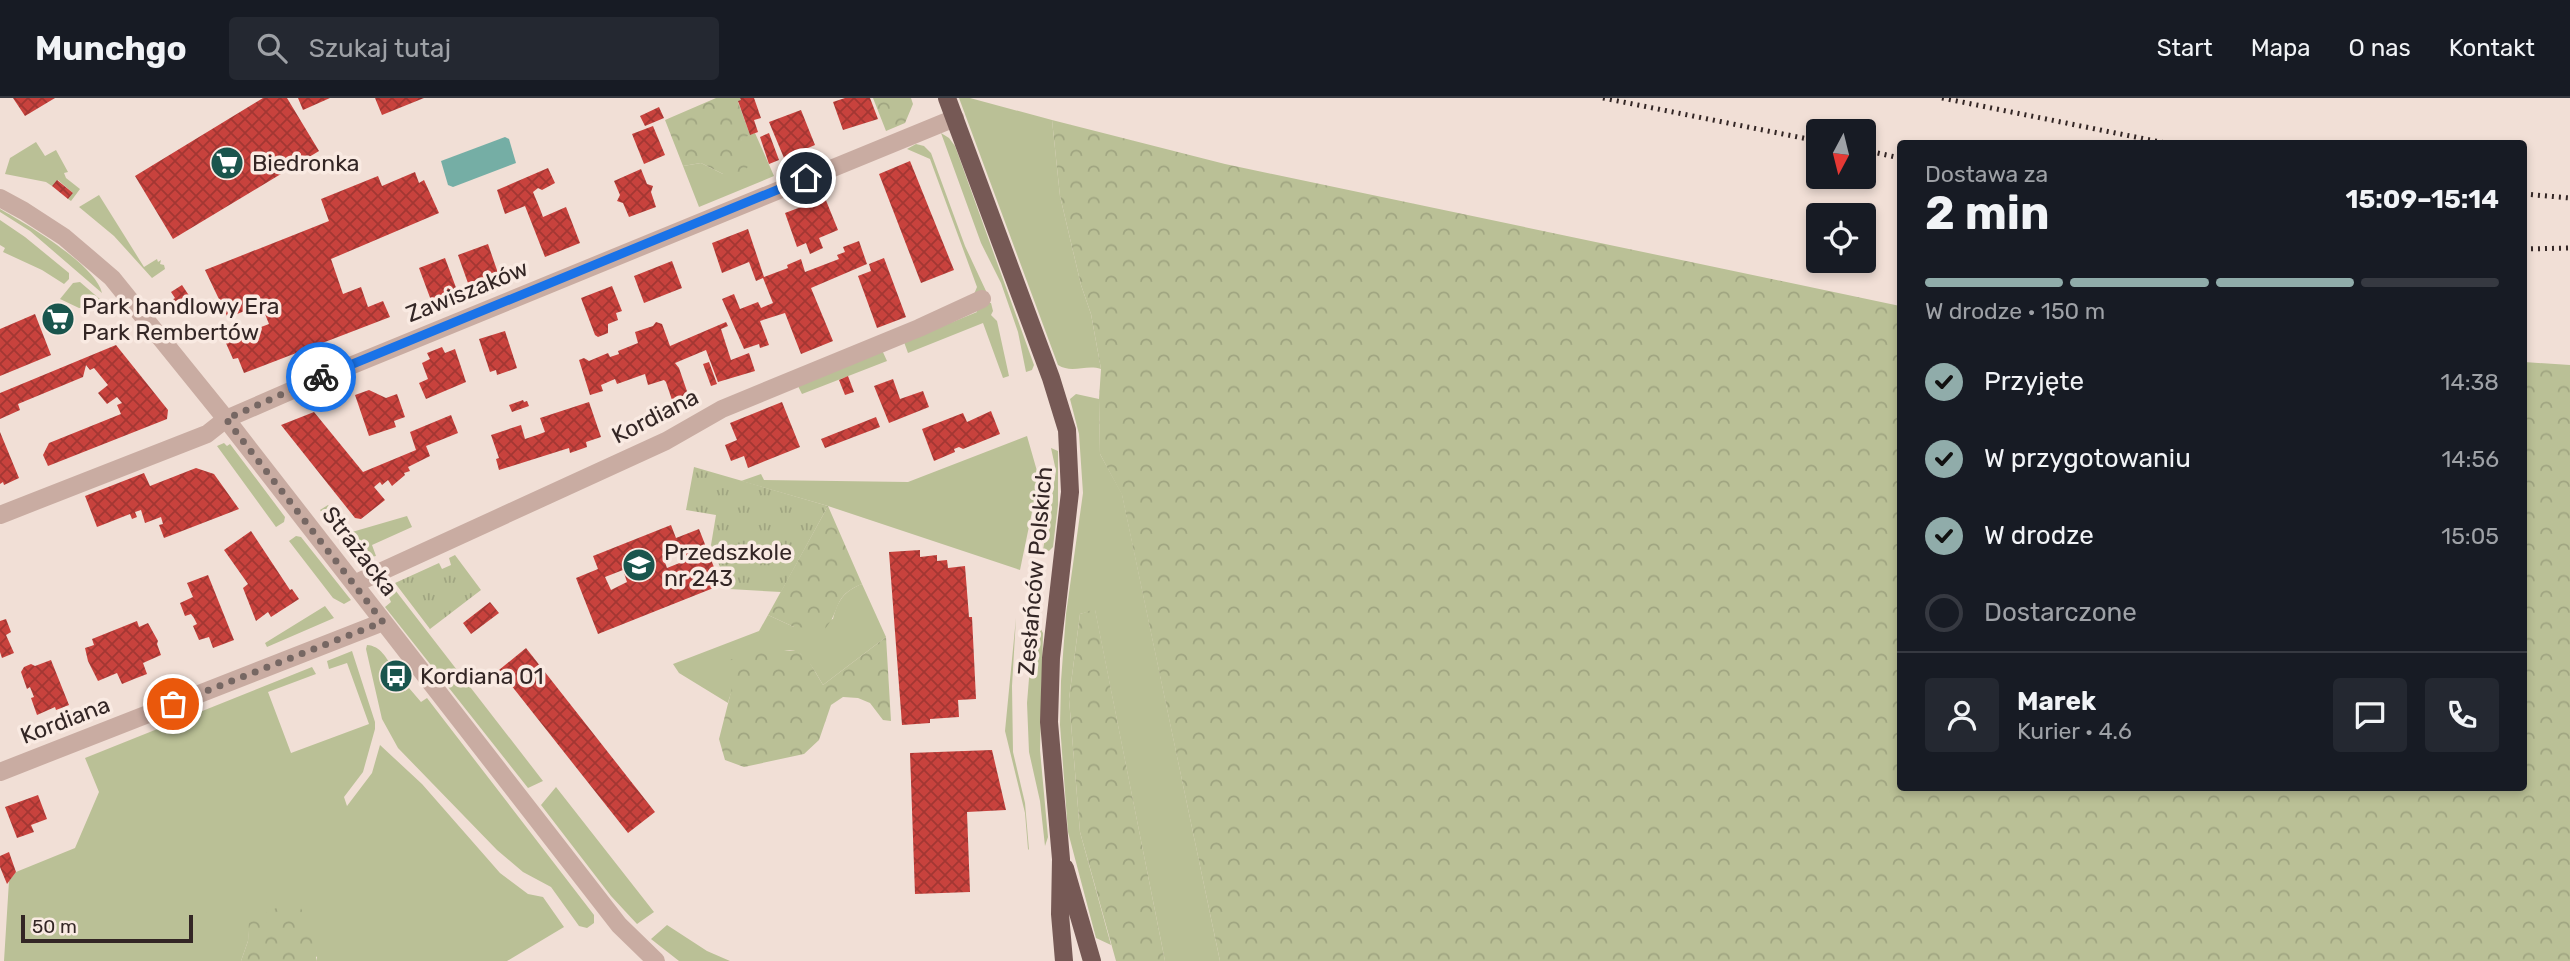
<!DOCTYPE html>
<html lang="pl">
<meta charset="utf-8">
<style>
body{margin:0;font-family:Rubik,sans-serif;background:#242831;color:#f1f3f6;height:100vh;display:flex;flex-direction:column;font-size:26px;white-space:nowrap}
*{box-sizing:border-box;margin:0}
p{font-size:23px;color:#9ea1a6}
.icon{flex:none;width:38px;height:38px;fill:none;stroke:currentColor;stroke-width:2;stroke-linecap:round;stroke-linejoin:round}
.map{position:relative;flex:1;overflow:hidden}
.side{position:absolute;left:1897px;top:42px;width:630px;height:651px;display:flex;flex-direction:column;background:#171b24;border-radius:7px;box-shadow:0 4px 10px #0003}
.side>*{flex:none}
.needle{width:46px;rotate:187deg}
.fabs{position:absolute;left:1806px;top:21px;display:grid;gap:14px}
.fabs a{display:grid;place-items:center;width:70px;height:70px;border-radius:7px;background:#171b24;box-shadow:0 4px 10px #0003;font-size:35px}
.scale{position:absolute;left:21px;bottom:18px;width:172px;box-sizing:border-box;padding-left:7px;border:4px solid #332625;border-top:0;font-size:19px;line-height:24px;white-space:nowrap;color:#332625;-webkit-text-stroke:5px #f9eae2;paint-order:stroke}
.pin{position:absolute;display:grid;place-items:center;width:60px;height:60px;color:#fff;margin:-30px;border:4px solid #fff;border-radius:50%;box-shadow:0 2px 7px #0007}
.courier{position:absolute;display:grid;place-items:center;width:70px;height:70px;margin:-35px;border:5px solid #1a73e8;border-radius:50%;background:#fff;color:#222;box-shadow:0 2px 9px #0007}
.head em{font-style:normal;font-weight:700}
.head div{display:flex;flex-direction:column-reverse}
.head{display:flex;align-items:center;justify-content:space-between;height:119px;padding:0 28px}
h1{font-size:46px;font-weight:700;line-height:52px}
.bar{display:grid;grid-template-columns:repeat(4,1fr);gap:10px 7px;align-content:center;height:84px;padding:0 28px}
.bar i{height:9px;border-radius:5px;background:#363941}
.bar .active{background:#90acaa}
.bar p{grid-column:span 4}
.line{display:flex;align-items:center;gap:18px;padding:0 28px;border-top:2px solid #363941}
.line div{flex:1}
.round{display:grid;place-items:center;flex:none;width:74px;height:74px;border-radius:7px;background:#242831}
ol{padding:0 28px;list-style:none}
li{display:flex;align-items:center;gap:21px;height:77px}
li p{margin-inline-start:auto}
li .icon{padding:7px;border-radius:50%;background:#90acaa;color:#111;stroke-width:4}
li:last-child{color:#9ea1a6}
li i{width:38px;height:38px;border:4px solid #363941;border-radius:50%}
header{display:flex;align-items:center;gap:42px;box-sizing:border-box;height:98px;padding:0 35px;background:#171b24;border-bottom:2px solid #363941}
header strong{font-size:33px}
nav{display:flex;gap:38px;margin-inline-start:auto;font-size:24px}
.search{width:490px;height:63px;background:#242831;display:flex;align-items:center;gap:18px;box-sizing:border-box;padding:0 24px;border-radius:7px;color:#9ea1a6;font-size:26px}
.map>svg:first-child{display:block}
.green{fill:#bac096}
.forest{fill:url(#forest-crowns)}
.park{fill:url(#park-tufts)}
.water{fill:#75aea5}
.building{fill:url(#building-cross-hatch);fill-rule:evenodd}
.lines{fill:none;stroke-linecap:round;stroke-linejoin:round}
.minor{stroke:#c9aca2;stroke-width:18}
.major{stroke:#765955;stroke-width:18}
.rail{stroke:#332625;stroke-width:5;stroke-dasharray:2 5;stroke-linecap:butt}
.done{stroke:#766763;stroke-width:7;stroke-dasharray:0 12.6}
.route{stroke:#1a73e8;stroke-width:9}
.labels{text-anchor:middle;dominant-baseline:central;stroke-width:7;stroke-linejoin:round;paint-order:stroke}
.poi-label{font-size:23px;fill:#332625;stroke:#f9eae2;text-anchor:start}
.street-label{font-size:23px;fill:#332625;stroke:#f9eae2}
</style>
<header>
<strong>Munchgo</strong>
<div class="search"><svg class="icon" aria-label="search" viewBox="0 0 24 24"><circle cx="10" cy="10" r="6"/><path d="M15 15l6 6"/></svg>Szukaj tutaj</div>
<nav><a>Start</a><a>Mapa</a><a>O nas</a><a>Kontakt</a></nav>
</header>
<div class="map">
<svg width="2570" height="863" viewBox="0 0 2570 863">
<defs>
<pattern id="forest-crowns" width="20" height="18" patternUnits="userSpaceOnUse" patternTransform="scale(1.75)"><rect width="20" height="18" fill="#bac096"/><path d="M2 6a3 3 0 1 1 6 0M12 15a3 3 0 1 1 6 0" fill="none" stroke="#a0a581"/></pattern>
<pattern id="park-tufts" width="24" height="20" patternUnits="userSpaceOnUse" patternTransform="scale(1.75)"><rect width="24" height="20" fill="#bac096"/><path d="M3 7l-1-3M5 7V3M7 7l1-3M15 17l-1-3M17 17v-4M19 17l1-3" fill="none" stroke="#a0a581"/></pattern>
<pattern id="building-cross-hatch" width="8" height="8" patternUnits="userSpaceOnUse" patternTransform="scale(1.75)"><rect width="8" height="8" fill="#c8423d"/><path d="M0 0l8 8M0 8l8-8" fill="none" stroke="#a33733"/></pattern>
</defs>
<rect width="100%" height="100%" fill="#f1dfd6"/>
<path class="green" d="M959,0H970L1052,22L1060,98L1081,187L1091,216L1101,271C1086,266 1072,276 1058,267Z
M755,35L774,78L699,109L683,68L701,65L723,76H742L741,40Z
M941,35L949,40L955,48L1034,267L1032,272L1026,274L1018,234L1001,185L981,145Z
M36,44L45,58L56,52L68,74L64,75L66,80L80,91L71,103L68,101L73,95L58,82L52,88L46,84L5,76L10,60Z
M916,46L924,48L931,55L965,148L986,193L972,201L977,189L930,61L907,51Z
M99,97L144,169L157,161L158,164L161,162L160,166L164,167L165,171L152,180L114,138L79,109Z
M0,111C25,125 96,167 102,195L30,133L0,114Z
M0,122L25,139L69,175V181L64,186L42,172L3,154L5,150L0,147Z
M80,184L101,202L94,209L79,210L60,201L73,185Z
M984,205H991L993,213L991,217L997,223L1009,278L1003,280L983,225L908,255L904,244L977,214L975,209Z
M882,252L887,263L802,296L797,286Z
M1076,296L1099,301L1100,356L1122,396L1220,863H1165L1095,512L1080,516L1069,601L1080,734L1111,847L1096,840L1068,734L1060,627L1061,583L1066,516L1083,395L1079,336L1070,301Z
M1027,338L1039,380L1020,472L828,408L741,383L761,376L764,382L908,384Z
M224,345L227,348L230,346L285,419L284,424L276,429L217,348Z
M1051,350L1058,353V407L1053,449L1049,453L1043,452L1056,373Z
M328,407L352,434L407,418L412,429L372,447L376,458L361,461L320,412Z
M296,438L301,439L351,502L344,506L333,500L289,443Z
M862,486L886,539L823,587C802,550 794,541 757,568C739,581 734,583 728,605L679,575L673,566L759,533L768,517L794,529L833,521C838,502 844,493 862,486Z
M392,488L543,683L528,690L385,509L391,504L387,495Z
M325,508L334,520L267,549L265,545Z
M1034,519L1043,535L1040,652L1048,739L1045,748L1040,703L1029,654L1027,605Z
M1016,520L1012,588L1013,654L1025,705L1029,752L1028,751L1025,715L1005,633Z
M367,547C381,548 386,560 393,570L390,574L405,593L409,590L421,604L427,600L594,817V825L587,830L579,828L551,789L523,774L497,752L398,650L382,621L366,551Z
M352,553L375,624V631L363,674L344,699L347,708L372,675L380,647L422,686L500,775L528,796L543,799L564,829L507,863H316L317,859L250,822L248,843L241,863H4L9,783L16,774L75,750L99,694L85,660L312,569L316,576L268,594L291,655L369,626L347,565L329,571L327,563Z
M556,689L654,814L637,826L611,798L541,707Z
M667,827L707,853L730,863H679L651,841Z"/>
<path class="forest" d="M716,0H740L741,2L738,4L750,37L741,41L751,65L742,76H723L701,65L683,68L665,22Z
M873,0H911L913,6L905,25L886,33Z
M1052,22L1225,66L1900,208V690H2524V264L2570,267V863H1220L1122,397L1100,356L1099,301L1101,271L1091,216L1081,187L1060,98Z
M828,408L862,486C832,498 842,511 825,531L794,529L768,517Z
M1095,511L1165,863H1116L1080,734L1069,601L1080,516Z
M886,539L891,623L883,622L870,605L858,600L843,599L831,607L819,642L804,656L744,669L725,662L719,641L733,586L723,580V569L728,563L750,552L797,553L807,560L823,587Z
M297,801L316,845V863H241L248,843L249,822Z"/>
<path class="park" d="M694,369L828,408L781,494L729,491L711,447L716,417L686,412Z
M455,457L481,492L430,531L395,485L439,465L442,471L451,467L449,460Z"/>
<path class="water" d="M505,39L509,41L516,65L453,89L448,87L441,63Z"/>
<path class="building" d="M13,0H55L25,18Z
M263,0H287L319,53L173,141L135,78Z
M298,0H330L303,12Z
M375,0H424L382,17Z
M740,0H754L761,20L754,22L758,34L750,37L738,3L741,2Z
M845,0H870L878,21L843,32L833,4Z
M659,9L664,20L645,28L640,18Z
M801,12L815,47L784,60L769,24Z
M653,28L665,57L644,66L632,36Z
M769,35L779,62L769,66L760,39Z
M910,63L954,172L921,185L879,76Z
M548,70L555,85L542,92L538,90L533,94L540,111L543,119L566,109L580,145L545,159L525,108L505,116L497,92Z
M641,71L647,86L653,88L651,94L656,109L629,119L623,105L617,103L620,97L614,83Z
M415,74L419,85L424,82L439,115L331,161L343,196L361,189L368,209L383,203L390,219L244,275L238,260L233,261L225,243L269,226L261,206L228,220L205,172L329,123L321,101L378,78L382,88Z
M57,82L73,95L68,101L52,88Z
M825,100L838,132L819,140L823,150L810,156L806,145L797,149L785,115Z
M748,131L764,179L788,170L787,167L801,161L805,174L839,161L837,157L845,154L843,149L859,143L867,166L811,190L833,243L801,256L785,215L760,223L769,247L760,250L759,246L744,251L722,201L734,196L740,211L758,204L761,210L773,205L763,180L756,183L749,164L722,175L712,145Z
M488,146L499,178L469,188L458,157Z
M445,160L458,195L432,205L419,170Z
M884,160L906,219L877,230L858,178L871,173L869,166Z
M672,163L682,190L644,205L634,178Z
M182,187L192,202L178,212L172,202L175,200L171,194Z
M612,188L622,213L616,215L618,222L608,226V235L598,239L595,237L581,200Z
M35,216L51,257L0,278V231Z
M656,224L662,226L670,248L726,224L728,228L721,231L731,262L749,255L755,273L718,284L706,252L675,265L679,270L690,302L674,308L666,284L664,282L648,287L645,276L617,286L615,281L601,287L603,293L590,297L579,262L584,260L589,263L608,255L610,259L619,256L618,253L638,245L635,234L653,228Z
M505,233L517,270L497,277L496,272L490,274L479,241Z
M116,247L168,312L167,321L48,368L43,357L49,345L121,316L117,307L122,305L117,299L107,306L98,295L108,287L94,270L90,272L86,267L83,279L18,306L20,312L0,321V295Z
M442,249L445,255L455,251L466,284L426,301L419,285L428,281L422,265L430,261L427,255Z
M709,264L717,286L711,288L703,266Z
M848,278L854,294L845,297L839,282Z
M893,281L900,301L923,293L929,309L889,325L874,288Z
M369,292L386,300L397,296L405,319L394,323L396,329L369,338L355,297Z
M523,302L524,304L527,303L529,308L512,314L509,307Z
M589,304L601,339L586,344L587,349L570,355L569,350L499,372L496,361L499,360L491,337L521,327L525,341L537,337L545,334L540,320Z
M782,304L800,349L748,370L744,358L731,363L725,347L737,342L730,325Z
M991,313L1000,336L963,351L959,349L954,351L955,354L934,363L922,331L963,315L967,324Z
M314,314L363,374L416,352L410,334L451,317L458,335L426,348L430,358L408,369L410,373L404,375L405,377L392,388L388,382L382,387L380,384L374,389L385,402L361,421L355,420L281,327Z
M876,319L880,329L825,350L821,341Z
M0,334L19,380L4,387L3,384L0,386Z
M196,370L214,376L239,411L164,440L159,427L163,426L161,419L145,425L141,412L135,414L137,419L132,421L130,416L97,429L85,398L144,375L150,388Z
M671,427L676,440L699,431L721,487L598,536L576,480L598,471L593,458ZM677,450L682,464L667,470L662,456ZM623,472L627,484L611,492L605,479Z
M251,433L290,492L292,491L299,501L271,519L268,514L256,523L243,490L248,486L224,452Z
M920,452V459L937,457V463L947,462L948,470L965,468L969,519H972L976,601L958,602L959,619L930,621V625L902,627L889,454Z
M208,477L234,542L213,550L209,539L199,542L193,528L197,526L194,520L191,516L185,518L180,505L193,499L187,485Z
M490,504L499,515L471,536L463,525Z
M6,521L11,534L6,537L14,555L2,560L0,554V523Z
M137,523L139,529L148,525L158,543L157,546L161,557L143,565L147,576L134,581L122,586L117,575L98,583L88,563L85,550L94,547L92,541Z
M526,550L655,714L628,735L499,572Z
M51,562L69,607L56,612L55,609L37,617L31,600L34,599L30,589L27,591L21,574L24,569L31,566L35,568Z
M992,652L1006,712L967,714L970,794L915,796L910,655Z
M38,697L47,721L31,727L34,734L17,740L5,709Z
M9,754L16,774L7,786L0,769V758Z"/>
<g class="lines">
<path class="minor" d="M0,100L24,113L64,139L112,180L226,321L619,827L656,863
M0,417L207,336L226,321L311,284L955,20
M354,486L666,343L722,311L919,230L982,201
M0,674L383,524"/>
<path class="major" d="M947,0L1051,280L1067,332L1070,394L1051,560L1049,624L1061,761L1060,816L1064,863
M1065,770L1092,863"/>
<path class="rail" d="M1603,0L1818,43
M1942,0L2170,46
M1864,52L1900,60
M2524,96L2570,100
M2524,151L2570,150"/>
</g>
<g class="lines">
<path class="done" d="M173,606L383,524L226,321L321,279"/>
<path class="route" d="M321,279L806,80"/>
</g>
<defs>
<symbol id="supermarket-disc" viewBox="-11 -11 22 22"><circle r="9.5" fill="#1a554d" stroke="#f9eae2"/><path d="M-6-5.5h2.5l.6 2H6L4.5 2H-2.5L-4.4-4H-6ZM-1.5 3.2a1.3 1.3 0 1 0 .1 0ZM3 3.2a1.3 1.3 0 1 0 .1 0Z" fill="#fff"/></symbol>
<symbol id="school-disc" viewBox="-11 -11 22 22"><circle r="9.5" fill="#1a554d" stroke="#f9eae2"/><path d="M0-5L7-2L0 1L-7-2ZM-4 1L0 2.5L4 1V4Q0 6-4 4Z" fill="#fff"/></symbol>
<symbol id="bus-disc" viewBox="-11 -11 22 22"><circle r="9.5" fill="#1a554d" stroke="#f9eae2"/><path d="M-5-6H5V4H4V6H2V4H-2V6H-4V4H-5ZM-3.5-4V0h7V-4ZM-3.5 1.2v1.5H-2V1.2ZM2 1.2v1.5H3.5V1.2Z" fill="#fff"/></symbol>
</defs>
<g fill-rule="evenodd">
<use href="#supermarket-disc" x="208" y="46" width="38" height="38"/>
<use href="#supermarket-disc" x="39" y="202" width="38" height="38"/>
<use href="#school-disc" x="620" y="448" width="38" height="38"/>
<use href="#bus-disc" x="377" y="559" width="38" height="38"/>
</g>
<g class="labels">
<g class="poi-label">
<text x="252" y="65">Biedronka</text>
<text x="82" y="208">Park handlowy Era<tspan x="82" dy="26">Park Rembertów</tspan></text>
<text x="664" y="454">Przedszkole<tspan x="664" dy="26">nr 243</tspan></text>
<text x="420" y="578">Kordiana 01</text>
</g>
<g class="street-label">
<text transform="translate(467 193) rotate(-22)">Zawiszaków</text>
<text transform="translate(655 318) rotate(-27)">Kordiana</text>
<text transform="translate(360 453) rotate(52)">Strażacka</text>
<text transform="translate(1035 473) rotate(-85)">Zesłańców Polskich</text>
<text transform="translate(65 622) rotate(-21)">Kordiana</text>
</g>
</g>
</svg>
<div class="fabs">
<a><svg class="needle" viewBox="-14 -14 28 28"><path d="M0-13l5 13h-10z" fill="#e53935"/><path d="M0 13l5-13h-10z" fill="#9ea1a6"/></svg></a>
<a><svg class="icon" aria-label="locate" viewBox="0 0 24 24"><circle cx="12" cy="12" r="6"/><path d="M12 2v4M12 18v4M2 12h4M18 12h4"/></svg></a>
</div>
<div class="scale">50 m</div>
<div class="pin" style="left:173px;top:606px;background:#ea580c"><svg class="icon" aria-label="bag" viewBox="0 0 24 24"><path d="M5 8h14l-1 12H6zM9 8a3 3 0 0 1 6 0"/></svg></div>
<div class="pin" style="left:806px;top:80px;background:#1f2937"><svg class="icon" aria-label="home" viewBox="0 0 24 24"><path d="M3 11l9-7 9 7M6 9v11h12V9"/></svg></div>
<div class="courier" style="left:321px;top:279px"><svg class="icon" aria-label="bike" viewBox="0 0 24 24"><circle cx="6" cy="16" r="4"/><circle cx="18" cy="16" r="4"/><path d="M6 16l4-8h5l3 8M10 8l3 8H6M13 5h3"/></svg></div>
<section class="side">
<div class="head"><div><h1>2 min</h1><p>Dostawa za</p></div><em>15:09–15:14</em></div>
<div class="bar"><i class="active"></i><i class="active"></i><i class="active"></i><i></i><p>W drodze · 150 m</p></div>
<ol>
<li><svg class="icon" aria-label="check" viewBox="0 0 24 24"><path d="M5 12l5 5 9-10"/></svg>Przyjęte<p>14:38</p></li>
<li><svg class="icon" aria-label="check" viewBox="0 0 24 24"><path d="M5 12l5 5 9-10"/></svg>W przygotowaniu<p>14:56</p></li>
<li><svg class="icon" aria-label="check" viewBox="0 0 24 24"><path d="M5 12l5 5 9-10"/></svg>W drodze<p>15:05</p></li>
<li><i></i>Dostarczone</li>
</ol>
<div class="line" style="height:126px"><a class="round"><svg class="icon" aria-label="person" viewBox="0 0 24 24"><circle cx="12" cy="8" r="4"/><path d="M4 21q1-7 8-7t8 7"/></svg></a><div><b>Marek</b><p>Kurier · 4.6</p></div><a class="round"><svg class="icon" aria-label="chat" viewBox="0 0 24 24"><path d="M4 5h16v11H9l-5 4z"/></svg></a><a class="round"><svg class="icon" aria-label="phone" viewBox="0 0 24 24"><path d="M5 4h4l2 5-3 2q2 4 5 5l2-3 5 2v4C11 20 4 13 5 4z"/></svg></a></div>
</section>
</div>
